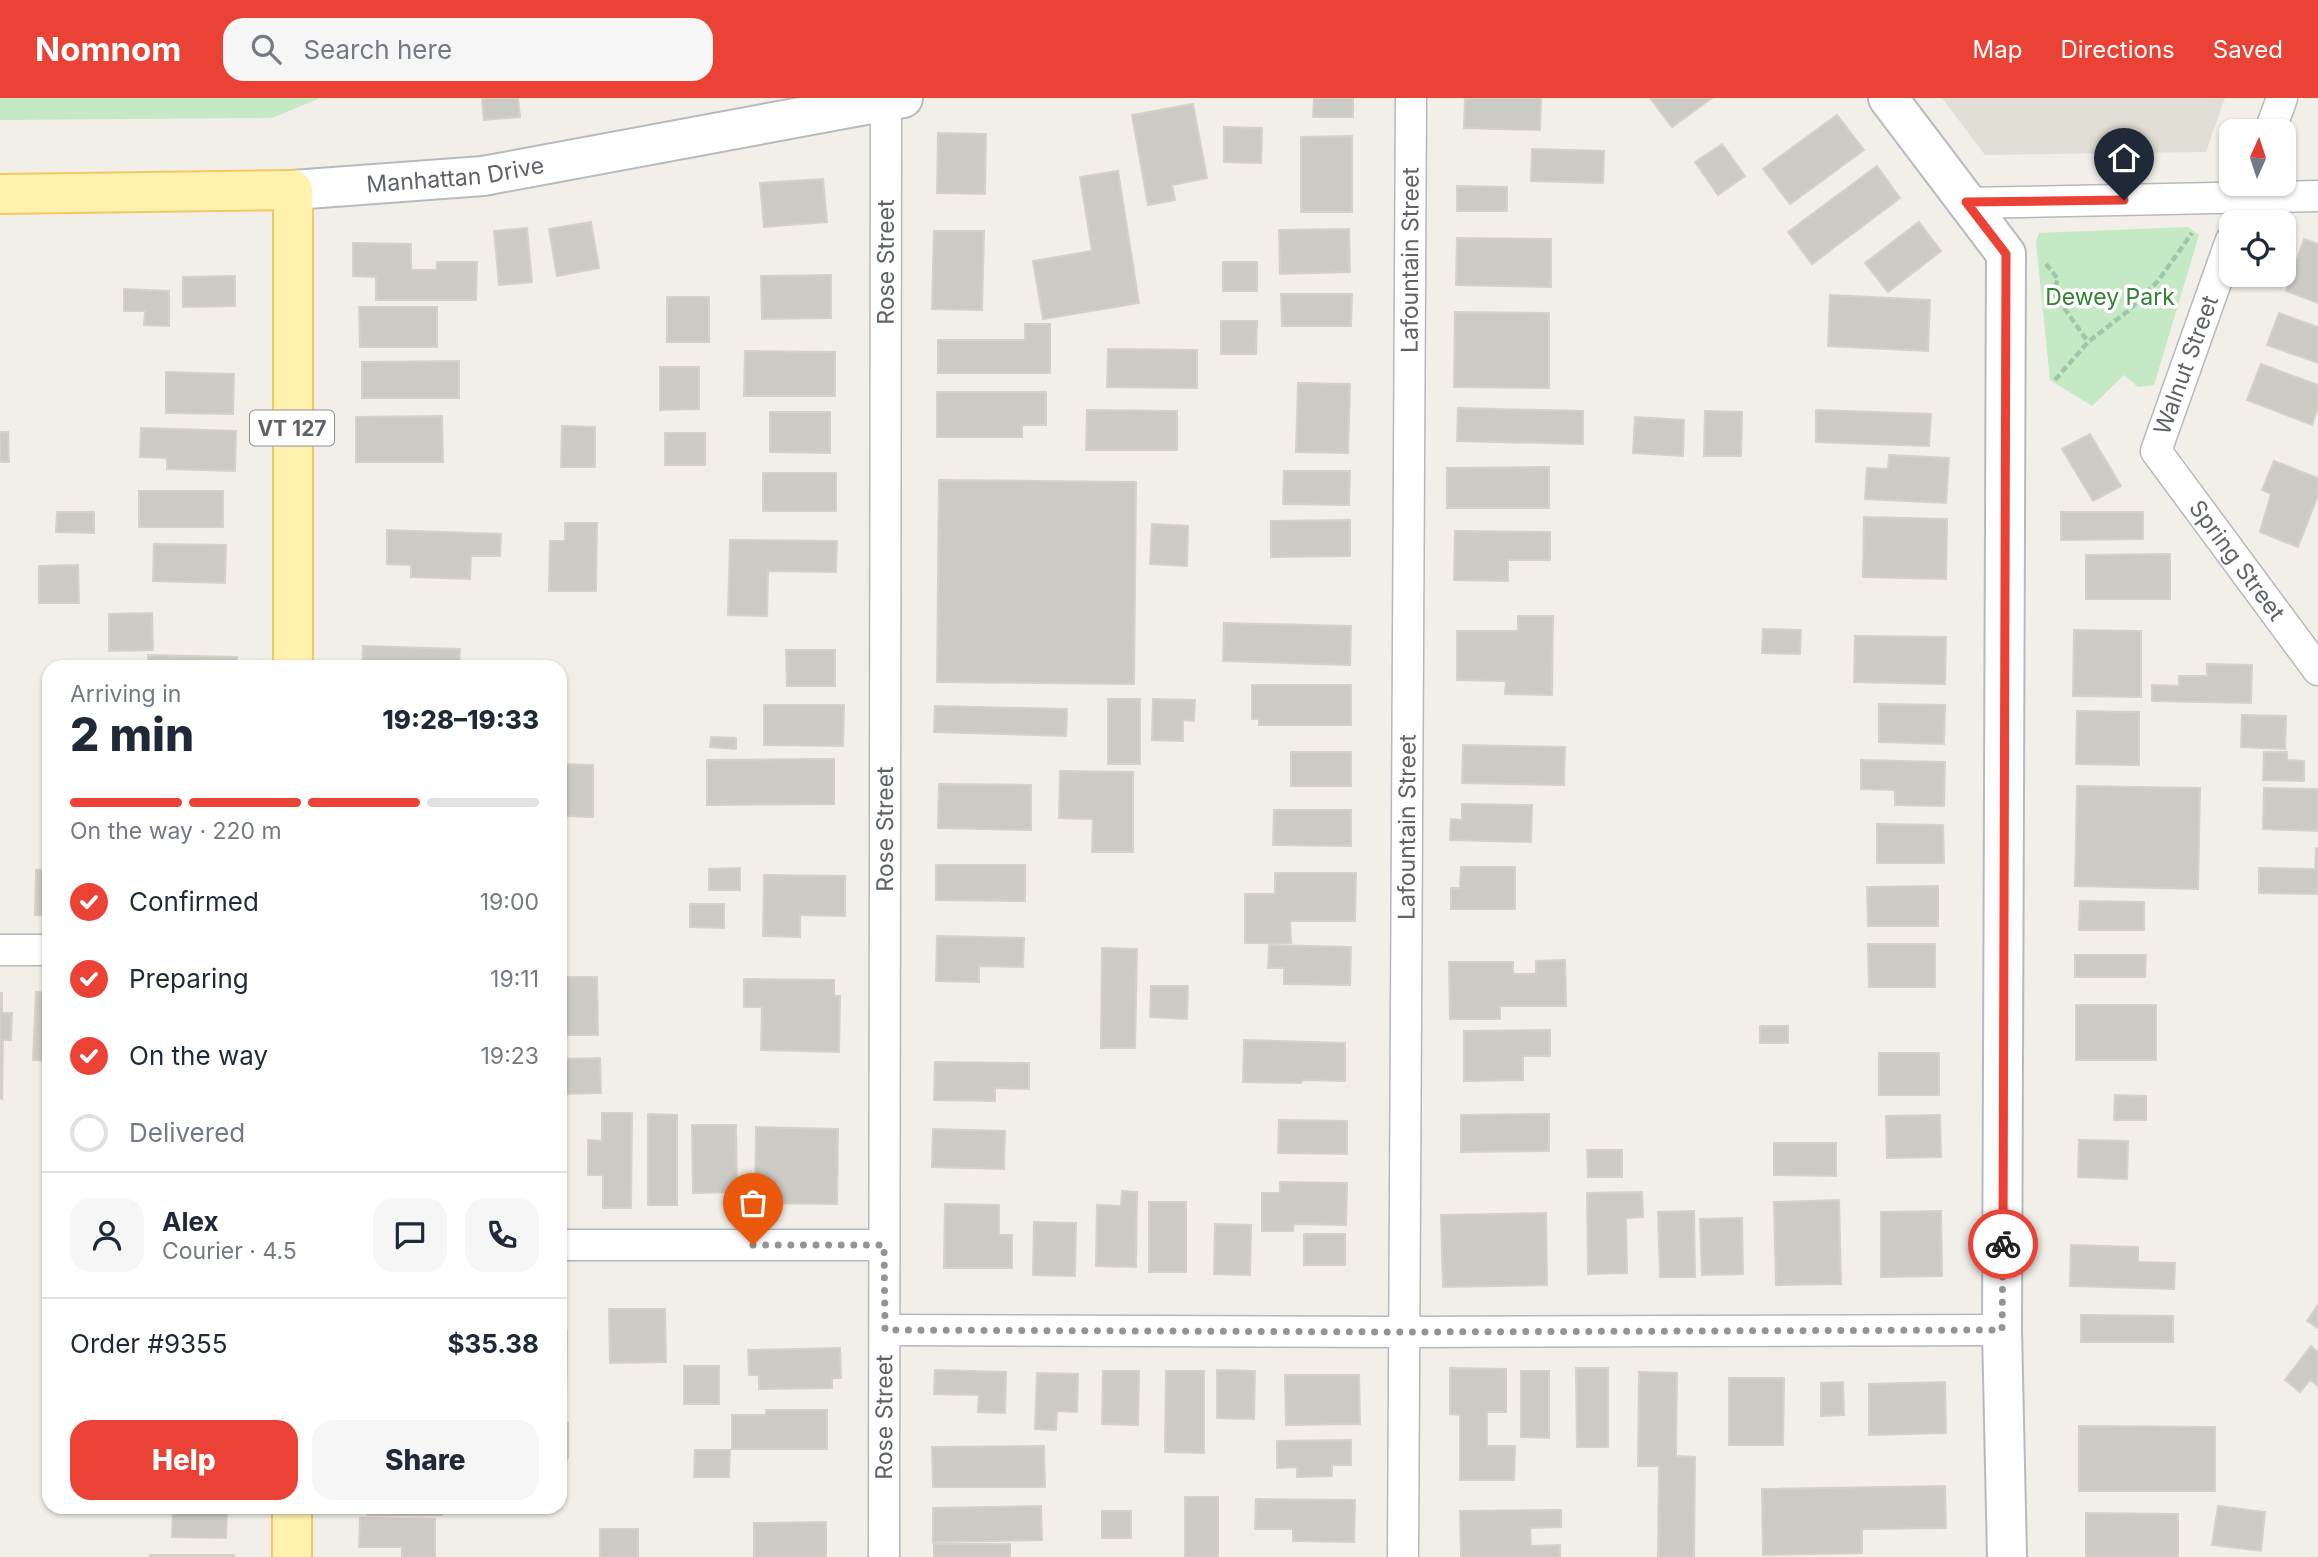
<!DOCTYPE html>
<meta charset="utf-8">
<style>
body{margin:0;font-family:Inter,sans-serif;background:#f6f6f7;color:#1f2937;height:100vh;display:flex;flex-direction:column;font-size:26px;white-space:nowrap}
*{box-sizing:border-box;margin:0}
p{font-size:23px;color:#747a83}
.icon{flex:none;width:38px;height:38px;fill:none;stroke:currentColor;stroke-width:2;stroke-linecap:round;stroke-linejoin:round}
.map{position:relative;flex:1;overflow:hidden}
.details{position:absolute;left:42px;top:562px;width:525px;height:854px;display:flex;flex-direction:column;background:#fff;border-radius:21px;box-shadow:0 2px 5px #0004}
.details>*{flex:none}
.needle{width:46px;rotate:3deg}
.buttons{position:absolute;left:2219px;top:21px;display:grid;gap:14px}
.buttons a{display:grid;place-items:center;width:77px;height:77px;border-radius:14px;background:#fff;box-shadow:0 2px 5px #0004;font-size:35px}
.pin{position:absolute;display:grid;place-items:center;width:60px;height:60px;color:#fff;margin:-72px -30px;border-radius:50% 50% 50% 0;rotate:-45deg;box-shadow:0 0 7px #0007}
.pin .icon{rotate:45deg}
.courier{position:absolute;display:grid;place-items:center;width:70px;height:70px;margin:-35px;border:5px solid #ea4335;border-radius:50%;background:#fff;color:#222;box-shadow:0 2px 9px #0007}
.head em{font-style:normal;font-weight:800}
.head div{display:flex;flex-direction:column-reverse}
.head{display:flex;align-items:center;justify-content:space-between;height:119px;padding:0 28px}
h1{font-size:46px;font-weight:800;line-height:52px}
.bar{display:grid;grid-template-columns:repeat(4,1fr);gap:10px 7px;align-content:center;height:84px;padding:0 28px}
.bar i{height:9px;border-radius:5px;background:#e0e1e3}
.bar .current{background:#ea4335}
.bar p{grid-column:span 4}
.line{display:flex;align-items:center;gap:18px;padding:0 28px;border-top:2px solid #e0e1e3}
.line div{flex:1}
.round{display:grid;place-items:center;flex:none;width:74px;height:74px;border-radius:21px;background:#f6f6f7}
ol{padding:0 28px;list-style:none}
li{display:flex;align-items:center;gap:21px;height:77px}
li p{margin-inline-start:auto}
li .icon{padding:7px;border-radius:50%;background:#ea4335;color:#fff;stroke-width:4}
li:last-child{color:#747a83}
li i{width:38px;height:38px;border:4px solid #e0e1e3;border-radius:50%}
.action{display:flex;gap:14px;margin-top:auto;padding:14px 28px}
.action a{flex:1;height:80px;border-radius:21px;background:#ea4335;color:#fff;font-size:28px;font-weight:800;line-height:80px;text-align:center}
.action a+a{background:#f6f6f7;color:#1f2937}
header{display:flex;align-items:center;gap:42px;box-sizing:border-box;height:98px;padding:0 35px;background:#ea4335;color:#fff}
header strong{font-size:33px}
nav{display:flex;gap:38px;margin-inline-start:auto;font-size:24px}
.search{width:490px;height:63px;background:#f6f6f7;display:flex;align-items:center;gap:18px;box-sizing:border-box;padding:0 24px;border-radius:21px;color:#747a83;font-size:26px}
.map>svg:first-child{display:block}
.education{fill:#e1ded6}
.green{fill:#c5e8c5}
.building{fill:#cccac5;stroke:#d6d1c6;stroke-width:2}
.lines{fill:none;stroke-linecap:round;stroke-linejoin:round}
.street-casing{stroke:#b5b8bc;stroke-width:33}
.secondary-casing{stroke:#b6babf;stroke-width:42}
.primary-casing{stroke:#f2c960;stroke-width:42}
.path{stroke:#9cc7a9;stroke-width:4.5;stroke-dasharray:7 3.5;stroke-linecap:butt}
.street{stroke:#fff;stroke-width:30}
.secondary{stroke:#fff;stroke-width:38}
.primary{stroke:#fff2af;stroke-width:38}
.done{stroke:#929495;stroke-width:7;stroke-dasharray:0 12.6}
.route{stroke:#ea4335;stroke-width:9}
.labels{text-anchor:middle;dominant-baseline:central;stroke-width:7;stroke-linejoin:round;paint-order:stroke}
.shield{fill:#fff;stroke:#8f9295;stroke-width:2}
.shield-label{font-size:21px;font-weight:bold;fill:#5f6368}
.street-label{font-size:23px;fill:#5f6368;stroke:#fff}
.park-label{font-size:23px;fill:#348238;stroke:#fff}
</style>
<header>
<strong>Nomnom</strong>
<div class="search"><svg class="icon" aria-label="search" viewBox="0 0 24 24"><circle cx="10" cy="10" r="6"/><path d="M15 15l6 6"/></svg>Search here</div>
<nav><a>Map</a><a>Directions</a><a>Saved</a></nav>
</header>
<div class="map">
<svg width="2318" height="1459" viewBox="0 0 2318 1459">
<rect width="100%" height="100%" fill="#f1efe8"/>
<path class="education" d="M1942,0H2225L2206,54L1985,57Z"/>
<path class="green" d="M0,0H320L272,20L0,22Z
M2188,129L2199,137L2154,287L2138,289L2124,277L2092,308L2050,282L2036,144L2039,135Z"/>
<path class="building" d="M482,0H518L520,19L484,22Z
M1314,0H1353V19H1313Z
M1465,0H1541L1540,32L1464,30Z
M1650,0H1712L1672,29Z
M1193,6L1207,80L1172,87L1175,102L1148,107L1132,17Z
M1837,17L1864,52L1790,106L1763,71Z
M1224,29L1262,30L1261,65L1224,64Z
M938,35L986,36L985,96L937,95Z
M1352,38V114H1301V39Z
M1722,46L1745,78L1718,97L1695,64Z
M1532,51L1604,53L1603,85L1531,83Z
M1877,68L1900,100L1812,166L1788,134Z
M1118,73L1139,205L1043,221L1033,163L1092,153L1080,79Z
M823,81L827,124L764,129L760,85Z
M1457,88L1507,89V113H1457Z
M591,124L599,170L557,178L549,131Z
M1919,124L1941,153L1888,194L1865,165Z
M527,130L532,184L499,187L494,133Z
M1349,131L1350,174L1280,176L1279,132Z
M934,133H984L982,212L932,211Z
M1457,140L1551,141V189L1456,187Z
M2304,141L2318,146V205L2286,193Z
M353,145L411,146V172H437V164H477L476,202H376V179L353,178Z
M1223,164H1257V193H1223Z
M831,177V220L762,221L761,178Z
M235,178V208L183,209V179Z
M124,191L169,193V228L144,227L145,213H124Z
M1281,196H1352L1351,228H1282Z
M1830,197L1930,202L1928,253L1828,248Z
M667,199H709V244H667Z
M359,209H437V249H360Z
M1455,214L1549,215V290L1454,289Z
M2279,215L2318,229V265L2267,247Z
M1221,223H1257L1256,256H1221Z
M1025,226H1050V275H938V242H1025Z
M1108,251L1197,252V290L1107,289Z
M745,253L835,254V298H744Z
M459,263V300H362V264Z
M2261,266L2318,287V309L2312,327L2247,302Z
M660,269H699V311L660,312Z
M166,274L234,276L233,316L166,315Z
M1298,285L1350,286L1348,355L1296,354Z
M937,294H1046V327H1022V339H937Z
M1458,310L1583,313V346L1457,343Z
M1087,312L1177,313V352H1086Z
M1816,312L1931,316L1929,348L1816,344Z
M1705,313L1742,314L1741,358H1704Z
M770,314H830V355L770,354Z
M442,318L443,364H356V319Z
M1635,319L1684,322L1683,358L1633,355Z
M562,328L595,329V369H561Z
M141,330L236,333L235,373L167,371V360L140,359Z
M0,334H8L9,364H0Z
M665,335H705V367H665Z
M2090,336L2121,388L2093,403L2062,351Z
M1889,357L1949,360L1946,405L1865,401L1867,370L1888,371Z
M2274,363L2318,380V397L2298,449L2260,434L2271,396L2262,392Z
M1549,369V410H1447V370Z
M1284,373H1350L1349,407L1283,406Z
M763,375H836V413H763Z
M939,382L1136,384L1134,586L937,584Z
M139,393H223V429H139Z
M57,414H94V435L56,434Z
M2061,414H2143V441L2061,442Z
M1864,419L1947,421L1946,481L1863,479Z
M1350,422V458L1271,459V423Z
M565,425H597L596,493H549L550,443H565Z
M1152,426L1188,428L1187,468L1150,466Z
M387,432L501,436L500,458H471L470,481L411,479V467L387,466Z
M1455,433L1550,434V462H1508V483L1454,482Z
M730,442L837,443L836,474L768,473L767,518L728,517Z
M154,446L226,447L225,485L153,483Z
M2170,456V501H2086V457Z
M78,467L79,505H39V468Z
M152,515L153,552L109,553V516Z
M1518,518H1553L1552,597L1505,596L1506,583L1457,582V533H1518Z
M1224,525L1351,528L1350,567L1223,563Z
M1763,531L1801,532L1800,556L1762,555Z
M2074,532L2141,533V599L2073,598Z
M1855,538L1946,539L1945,586L1854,584Z
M363,548L460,551L459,569H362Z
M786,552H835V588H787Z
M148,557L237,559V569H148Z
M2207,566L2252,567L2251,605L2152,603V587L2179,588V578H2207Z
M1252,587H1351V627H1259V621H1252Z
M1108,601H1140V666H1108Z
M1153,601L1195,602L1194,623L1183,622V643L1152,642Z
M1879,606L1945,607L1944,646L1879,644Z
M764,607H844L843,648L764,647Z
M935,608L1067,611L1066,638L934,634Z
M2077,613L2139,614V667L2076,666Z
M2242,617L2286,618L2285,651L2241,649Z
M711,639L736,640V651L710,649Z
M1463,647L1565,649L1564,687L1462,685Z
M1291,654H1351V688H1291Z
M2264,654H2287V662L2304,663V683L2263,682Z
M834,661V706L707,707V662Z
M1861,662L1945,664L1944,708L1895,707V692L1861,691Z
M560,666L593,667V719L560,718Z
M1060,673L1133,674V754H1092L1093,721L1059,720Z
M939,686L1031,687V732L938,730Z
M2077,688L2200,690L2198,791L2075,788Z
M2264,690L2318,691V733L2263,731Z
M1462,706L1532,707L1531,744L1450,742L1451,721L1462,722Z
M1274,712H1351V748L1273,747Z
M1877,726L1943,727L1944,765H1877Z
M2316,750H2318V796L2259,795V770L2315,771Z
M936,767H1025V803L936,802Z
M1461,769H1515V811H1451V790H1460Z
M740,770V792H709V771Z
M36,772H49V818L35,817Z
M1275,775H1356L1355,823H1290L1291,845H1245V796H1275Z
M764,777L845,778V818L800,817V839L763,838Z
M1938,788V828H1868L1867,789Z
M2080,803L2144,804V832H2079Z
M690,806H724V830L690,829Z
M937,838L1024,840L1023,869L979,868V884L936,883Z
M1868,846H1935V889H1869Z
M1269,847L1351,849L1350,887L1284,886V870H1268Z
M1102,850L1137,851L1135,950H1101Z
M2075,857H2146L2145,879H2075Z
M1565,862L1566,908H1500V921H1450L1449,864H1513V876H1536V863Z
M565,879H597L598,937H566Z
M744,881L834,882V898H840L839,954L761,952L762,909H744Z
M1151,888H1188L1187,921L1150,919Z
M36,894L49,895V963L33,962Z
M0,895H2V915H12L11,942H3L2,1001L0,1000Z
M2076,907H2156V962H2076Z
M1760,928H1788V945H1760Z
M1550,932V958H1523V982L1464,983V933Z
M1244,942L1345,945V983L1302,982L1301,985L1243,984Z
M1879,955H1939V997H1879Z
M600,960L601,995L562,996L561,961Z
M935,964L1029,965V991L995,990V1003L934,1002Z
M2115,997L2146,998V1022H2114Z
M602,1015H632L631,1110H603V1077H588V1042L602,1043Z
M648,1016L677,1017V1107H648Z
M1549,1016V1053L1461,1054V1017Z
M1940,1017L1941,1059L1887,1060L1886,1018Z
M1279,1022L1347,1023V1056L1278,1055Z
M692,1027H736L737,1094L693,1095Z
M756,1029L838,1031L837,1106L755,1105Z
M933,1031L1005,1033L1004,1071L932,1069Z
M2079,1042L2128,1043L2127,1081L2078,1079Z
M1774,1045H1836V1078L1774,1077Z
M1587,1052H1622V1079H1588Z
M1280,1084L1347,1085L1346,1127L1294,1126L1293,1133H1262V1095H1280Z
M1122,1093L1137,1094L1136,1169L1096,1168L1097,1107L1121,1108Z
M1642,1094L1643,1119L1626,1120L1627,1175L1588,1176L1587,1095Z
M1839,1102L1841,1186L1776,1187L1774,1104Z
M1149,1104H1186V1174H1149Z
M945,1106L999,1107V1137H1012V1170H944Z
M1694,1113L1695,1179H1660L1658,1114Z
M1941,1113L1942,1178L1881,1179V1114Z
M1546,1115L1547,1187L1443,1189L1441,1117Z
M1742,1120L1743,1176L1702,1177L1700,1121Z
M1034,1124L1076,1125L1075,1178L1033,1177Z
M1215,1126L1251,1127L1250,1177L1214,1176Z
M1304,1136H1345V1167H1304Z
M2071,1147L2138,1149V1164L2175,1165L2174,1191L2070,1188Z
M2318,1207V1230L2307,1223Z
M609,1211H665L666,1264L610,1265Z
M2081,1217L2173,1218V1244H2081Z
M560,1233H567L566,1306H560Z
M2311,1248L2318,1254V1288L2310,1282L2300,1294L2285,1282Z
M840,1250L841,1280H832V1290L759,1291V1277H749L748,1252Z
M684,1268H719V1306H684Z
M1450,1270L1506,1271V1314H1487V1348H1515L1514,1382H1460V1317L1450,1316Z
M1576,1270H1608V1349H1577Z
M935,1272L1006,1274L1005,1315L978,1314L979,1297L934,1296Z
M1217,1272L1255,1273L1254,1321L1217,1320Z
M1103,1273H1139L1138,1327L1102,1326Z
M1166,1273H1204V1355L1165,1354Z
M1521,1273H1549V1340L1521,1339Z
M1639,1274L1677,1275L1676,1358L1695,1359L1694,1459H1658L1659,1368H1638Z
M1037,1275L1078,1276L1077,1314L1057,1313L1056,1332L1035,1331Z
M1285,1277H1359L1360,1326L1286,1327Z
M1729,1280H1784L1783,1347H1729Z
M1843,1284L1844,1317L1821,1318V1285Z
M1945,1284L1946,1335L1869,1337V1286Z
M766,1312H827V1351H732V1317H766Z
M560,1325H568V1360H560Z
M2079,1328L2215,1329V1393H2079Z
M1351,1342V1367H1332V1378L1297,1379V1369L1277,1370V1343Z
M1044,1348L1045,1389H933L932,1349Z
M695,1352H730L729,1379H694Z
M1945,1388L1946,1430L1862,1431V1455L1763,1457L1762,1391Z
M1185,1399H1218V1459H1185Z
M1256,1401L1355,1402L1354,1444L1293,1443V1431H1255Z
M1041,1408L1042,1442L933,1444V1410Z
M2218,1408L2265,1414L2261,1453L2212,1447Z
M173,1409H227L226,1440L172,1439Z
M368,1409H442V1417H368Z
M1561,1412V1429L1530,1430L1531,1448L1560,1447V1459H1461L1460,1413Z
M1102,1413H1131V1440H1102Z
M2086,1415L2178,1416V1459H2086Z
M360,1420L435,1421V1459H402V1449H359Z
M826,1424V1459H754V1425Z
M600,1431H638V1459H600Z
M934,1446H1010V1459H934Z
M150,1457H234V1459H150Z"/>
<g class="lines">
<defs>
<g id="street">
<path d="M2270,33L2282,0"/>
<path d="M1966,105L2318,98"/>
<path id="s1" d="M2231,142L2156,353L2318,572"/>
<path d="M0,852H49"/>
<path d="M560,1147H884"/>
<path d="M885,1232L1403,1234L2002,1232"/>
<path id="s2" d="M884,1459L886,3"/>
<path id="s3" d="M1403,1459L1411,0"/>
</g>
<g id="secondary">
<path d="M1888,0L2006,156L2002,1232L2007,1459"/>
<path id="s4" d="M293,92L483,78L903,0"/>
</g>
<path id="primary" d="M0,96L293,92V569
M292,1459V1409"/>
</defs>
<use href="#street" class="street-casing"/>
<use href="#secondary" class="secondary-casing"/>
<use href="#primary" class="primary-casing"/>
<path class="path" d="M2046,166L2058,181L2053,194L2088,244
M2055,282L2088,244L2128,213L2158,183L2192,135"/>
<use href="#street" class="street"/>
<use href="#secondary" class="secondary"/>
<use href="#primary" class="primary"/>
</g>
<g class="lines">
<path class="done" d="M753,1147H884L885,1232L1403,1234L2002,1232L2003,1146"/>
<path class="route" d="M2003,1146L2006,156L1966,104L2124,102"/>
</g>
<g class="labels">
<rect class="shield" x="250" y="312.5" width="84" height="35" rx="5"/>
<g class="shield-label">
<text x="292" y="330">VT 127</text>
</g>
<g class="street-label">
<text stroke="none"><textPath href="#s4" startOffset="163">Manhattan Drive</textPath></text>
<text stroke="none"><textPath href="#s3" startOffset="1297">Lafountain Street</textPath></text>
<text stroke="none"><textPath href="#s2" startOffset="1295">Rose Street</textPath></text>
<text transform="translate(2186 267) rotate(-70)">Walnut Street</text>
<text stroke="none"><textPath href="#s1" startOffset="360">Spring Street</textPath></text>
<text stroke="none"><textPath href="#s3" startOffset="730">Lafountain Street</textPath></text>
<text stroke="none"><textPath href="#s2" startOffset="728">Rose Street</textPath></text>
<text stroke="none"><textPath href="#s2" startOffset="140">Rose Street</textPath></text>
</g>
<g class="park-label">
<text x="2110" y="199">Dewey Park</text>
</g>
</g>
</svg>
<div class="buttons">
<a><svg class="needle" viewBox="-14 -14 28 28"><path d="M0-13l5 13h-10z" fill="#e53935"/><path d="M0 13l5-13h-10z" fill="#747a83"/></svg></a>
<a><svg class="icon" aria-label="locate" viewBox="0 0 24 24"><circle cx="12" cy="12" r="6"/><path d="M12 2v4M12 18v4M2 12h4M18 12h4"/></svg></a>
</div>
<div class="pin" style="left:753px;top:1147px;background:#ea580c"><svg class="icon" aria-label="bag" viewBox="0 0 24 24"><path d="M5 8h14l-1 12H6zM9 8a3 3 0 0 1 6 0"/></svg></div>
<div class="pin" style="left:2124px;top:102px;background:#1f2937"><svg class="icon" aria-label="home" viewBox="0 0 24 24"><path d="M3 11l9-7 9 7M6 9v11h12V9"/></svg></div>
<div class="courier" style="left:2003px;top:1146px"><svg class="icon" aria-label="bike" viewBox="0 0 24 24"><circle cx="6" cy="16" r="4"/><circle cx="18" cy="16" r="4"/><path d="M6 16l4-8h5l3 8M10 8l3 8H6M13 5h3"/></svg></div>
<section class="details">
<div class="head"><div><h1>2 min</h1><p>Arriving in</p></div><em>19:28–19:33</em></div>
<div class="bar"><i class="current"></i><i class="current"></i><i class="current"></i><i></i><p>On the way · 220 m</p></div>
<ol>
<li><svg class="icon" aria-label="check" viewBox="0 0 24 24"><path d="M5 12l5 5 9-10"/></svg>Confirmed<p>19:00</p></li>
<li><svg class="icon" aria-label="check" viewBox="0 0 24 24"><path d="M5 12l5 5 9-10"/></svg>Preparing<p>19:11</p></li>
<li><svg class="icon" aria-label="check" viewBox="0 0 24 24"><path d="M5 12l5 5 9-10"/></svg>On the way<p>19:23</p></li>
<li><i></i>Delivered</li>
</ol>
<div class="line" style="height:126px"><a class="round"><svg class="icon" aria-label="person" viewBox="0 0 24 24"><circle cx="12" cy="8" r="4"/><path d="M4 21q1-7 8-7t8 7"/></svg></a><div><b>Alex</b><p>Courier · 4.5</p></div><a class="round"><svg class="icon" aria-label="chat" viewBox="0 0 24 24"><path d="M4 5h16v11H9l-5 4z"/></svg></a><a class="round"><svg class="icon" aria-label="phone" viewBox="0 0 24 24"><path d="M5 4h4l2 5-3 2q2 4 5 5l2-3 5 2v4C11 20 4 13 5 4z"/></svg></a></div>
<div class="line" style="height:91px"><div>Order #9355</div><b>$35.38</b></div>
<div class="action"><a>Help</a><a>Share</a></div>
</section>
</div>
